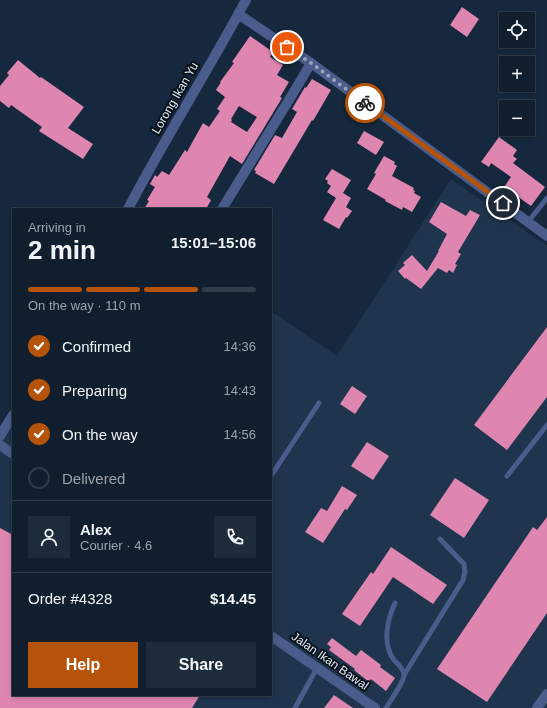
<!DOCTYPE html>
<meta charset="utf-8">
<style>
body{margin:0;font-family:Arial,sans-serif;background:#1e2b3a;color:#f1f3f6;height:100vh;display:flex;flex-direction:column;font-size:15px;white-space:nowrap}
*{box-sizing:border-box;margin:0}
p{font-size:13px;color:#9ca2aa}
.icon{flex:none;width:22px;height:22px;fill:none;stroke:currentColor;stroke-width:2;stroke-linecap:round;stroke-linejoin:round}
.map{position:relative;flex:1;overflow:hidden}
.side{position:absolute;left:12px;top:208px;width:260px;height:488px;display:flex;flex-direction:column;background:#101e2e;border-radius:0px;box-shadow:0 2px 6px #0003,0 0 0 1px #303c4a}
.side>*{flex:none}
.fabs{position:absolute;left:499px;top:12px;display:grid;gap:8px}
.fabs a{display:grid;place-items:center;width:36px;height:36px;border-radius:0px;background:#101e2e;box-shadow:0 2px 6px #0003,0 0 0 1px #303c4a;font-size:20px}
.pin{position:absolute;display:grid;place-items:center;width:34px;height:34px;color:#fff;margin:-17px;border:2px solid #fff;border-radius:50%;box-shadow:0 1px 4px #0007}
.courier{position:absolute;display:grid;place-items:center;width:40px;height:40px;margin:-20px;border:3px solid #b45309;border-radius:50%;background:#fff;color:#222;box-shadow:0 1px 5px #0007}
.summary em{font-style:normal;font-weight:600}
.summary div{display:flex;flex-direction:column-reverse}
.summary{display:flex;align-items:center;justify-content:space-between;height:68px;padding:0 16px}
h1{font-size:26px;font-weight:600;line-height:30px}
.bar{display:grid;grid-template-columns:repeat(4,1fr);gap:6px 4px;align-content:center;height:48px;padding:0 16px}
.bar i{height:5px;border-radius:3px;background:#303c4a}
.bar .on{background:#b45309}
.bar p{grid-column:span 4}
.line{display:flex;align-items:center;gap:10px;padding:0 16px;border-top:1px solid #303c4a}
.line div{flex:1}
.round{display:grid;place-items:center;flex:none;width:42px;height:42px;border-radius:0px;background:#1e2b3a}
ol{padding:0 16px;list-style:none}
li{display:flex;align-items:center;gap:12px;height:44px}
li p{margin-inline-start:auto}
li .icon{padding:4px;border-radius:50%;background:#b45309;color:#fff;stroke-width:4}
li:last-child{color:#9ca2aa}
li i{width:22px;height:22px;border:2px solid #303c4a;border-radius:50%}
.action{display:flex;gap:8px;margin-top:auto;padding:8px 16px}
.action a{flex:1;height:46px;border-radius:0px;background:#b45309;color:#fff;font-size:16px;font-weight:600;line-height:46px;text-align:center}
.action a+a{background:#1e2b3a;color:#f1f3f6}
.map>svg:first-child{display:block}
.built{fill:#1e354d}
.building{fill:#df86b0;fill-rule:evenodd}
.lines{fill:none;stroke-linecap:round;stroke-linejoin:round}
.lane{stroke:#495c8c;stroke-width:5}
.street{stroke:#495c8c;stroke-width:10}
.done{stroke:#98a5b6;stroke-width:4;stroke-dasharray:0 7.2}
.route{stroke:#b45309;stroke-width:5}
.labels{text-anchor:middle;dominant-baseline:central;stroke-width:4;stroke-linejoin:round;paint-order:stroke}
.street-label{font-size:12px;fill:#dee9f7;stroke:#09111a}
</style>
<div class="map">
<svg width="547" height="708" viewBox="0 0 547 708">
<rect width="100%" height="100%" fill="#16283d"/>
<path class="built" d="M451,179L547,246V708H0V425L13,435V695H271V311L337,356Z"/>
<path class="building" d="M462,7L479,19L467,37L450,25Z
M250,36L273,52L270,57L283,65L277,75L289,82L280,97L282,98L242,164L230,156L207,197L211,200L206,209H144L149,201L147,200L155,187L150,184L155,175L157,177L162,171L169,175L185,150L187,152L203,123L209,127L220,111L217,109L225,97L216,90L221,82H220L234,63L232,62ZM239,106L257,117L247,132L231,122L232,120L231,119Z
M18,60L40,78L41,77L84,107L68,128L93,144L83,159L39,131L42,127L11,105L9,108L0,101V86L9,75L7,73Z
M312,79L331,90L313,121L312,120L274,184L255,173L256,171L254,170L275,135L282,138L297,112L292,109L305,87L306,88Z
M364,131L384,142L376,155L357,143Z
M499,137L517,150L513,156L517,159L513,163L545,187L531,206L504,187L511,177L491,163L489,167L481,162Z
M384,156L395,162L394,164L397,166L392,176L414,188L413,190L415,191L414,193L421,197L412,212L403,207L402,210L385,201L386,200L367,189L376,174L374,173Z
M332,169L351,180L343,193L351,198L346,207L352,211L347,218L346,217L339,229L323,220L336,198L327,192L331,186L327,183L328,181L325,179Z
M441,202L466,216L470,210L480,215L458,252L461,254L455,264L457,265L453,273L449,270L447,273L438,268L421,289L406,278L405,279L398,271L405,265L403,263L412,255L427,271L439,251H438L447,234L429,222Z
M547,327V397L507,450L474,425Z
M352,386L367,396L355,414L340,404Z
M367,442L389,456L373,480L351,466Z
M455,478L489,500L464,538L430,515Z
M342,486L357,495L347,510L345,509L323,543L305,532L321,508L327,511Z
M547,517V613L487,702L437,669L533,527L537,530Z
M0,528L13,535V695H200L192,708H0Z
M391,547L447,585L433,604L393,577L360,626L342,614L371,572L373,574Z
M332,638L356,656L361,650L381,665L380,667L395,678L386,691L371,679L369,682L354,670L355,669L329,650L331,647L327,644Z
M334,695L353,708H324Z"/>
<g class="lines">
<path class="lane" d="M528,222L547,198
M271,476L319,403
M507,476L547,425
M404,675L463,580L465,572L464,564L440,539
M295,708L317,668
M386,708C390,701 404,682 404,675C404,669 398,664 394,660C382,644 387,620 395,603"/>
<path class="street" d="M238,14L311,63L547,236
M128,209C165,138 208,71 246,0
M222,209L292,95L311,63
M0,436L13,415
M0,445L13,454
M271,636L375,708
M537,708L547,694"/>
</g>
<g class="lines">
<path class="done" d="M287,47L311,63L365,103"/>
<path class="route" d="M365,103L503,203"/>
</g>
<g class="labels">
<g class="street-label">
<text transform="translate(175 98) rotate(-60)">Lorong Ikan Yu</text>
<text transform="translate(330 661) rotate(35)">Jalan Ikan Bawal</text>
</g>
</g>
</svg>
<div class="fabs">
<a><svg class="icon" aria-label="locate" viewBox="0 0 24 24"><circle cx="12" cy="12" r="6"/><path d="M12 2v4M12 18v4M2 12h4M18 12h4"/></svg></a>
<a>+</a>
<a>−</a>
</div>
<div class="pin" style="left:287px;top:47px;background:#ea580c"><svg class="icon" aria-label="bag" viewBox="0 0 24 24"><path d="M5 8h14l-1 12H6zM9 8a3 3 0 0 1 6 0"/></svg></div>
<div class="pin" style="left:503px;top:203px;background:#1f2937"><svg class="icon" aria-label="home" viewBox="0 0 24 24"><path d="M3 11l9-7 9 7M6 9v11h12V9"/></svg></div>
<div class="courier" style="left:365px;top:103px"><svg class="icon" aria-label="bike" viewBox="0 0 24 24"><circle cx="6" cy="16" r="4"/><circle cx="18" cy="16" r="4"/><path d="M6 16l4-8h5l3 8M10 8l3 8H6M13 5h3"/></svg></div>
<section class="side">
<div class="summary"><div><h1>2 min</h1><p>Arriving in</p></div><em>15:01–15:06</em></div>
<div class="bar"><i class="on"></i><i class="on"></i><i class="on"></i><i></i><p>On the way · 110 m</p></div>
<ol>
<li><svg class="icon" aria-label="check" viewBox="0 0 24 24"><path d="M5 12l5 5 9-10"/></svg>Confirmed<p>14:36</p></li>
<li><svg class="icon" aria-label="check" viewBox="0 0 24 24"><path d="M5 12l5 5 9-10"/></svg>Preparing<p>14:43</p></li>
<li><svg class="icon" aria-label="check" viewBox="0 0 24 24"><path d="M5 12l5 5 9-10"/></svg>On the way<p>14:56</p></li>
<li><i></i>Delivered</li>
</ol>
<div class="line" style="height:72px"><a class="round"><svg class="icon" aria-label="person" viewBox="0 0 24 24"><circle cx="12" cy="8" r="4"/><path d="M4 21q1-7 8-7t8 7"/></svg></a><div><b>Alex</b><p>Courier · 4.6</p></div><a class="round"><svg class="icon" aria-label="phone" viewBox="0 0 24 24"><path d="M5 4h4l2 5-3 2q2 4 5 5l2-3 5 2v4C11 20 4 13 5 4z"/></svg></a></div>
<div class="line" style="height:52px"><div>Order #4328</div><b>$14.45</b></div>
<div class="action"><a>Help</a><a>Share</a></div>
</section>
</div>
